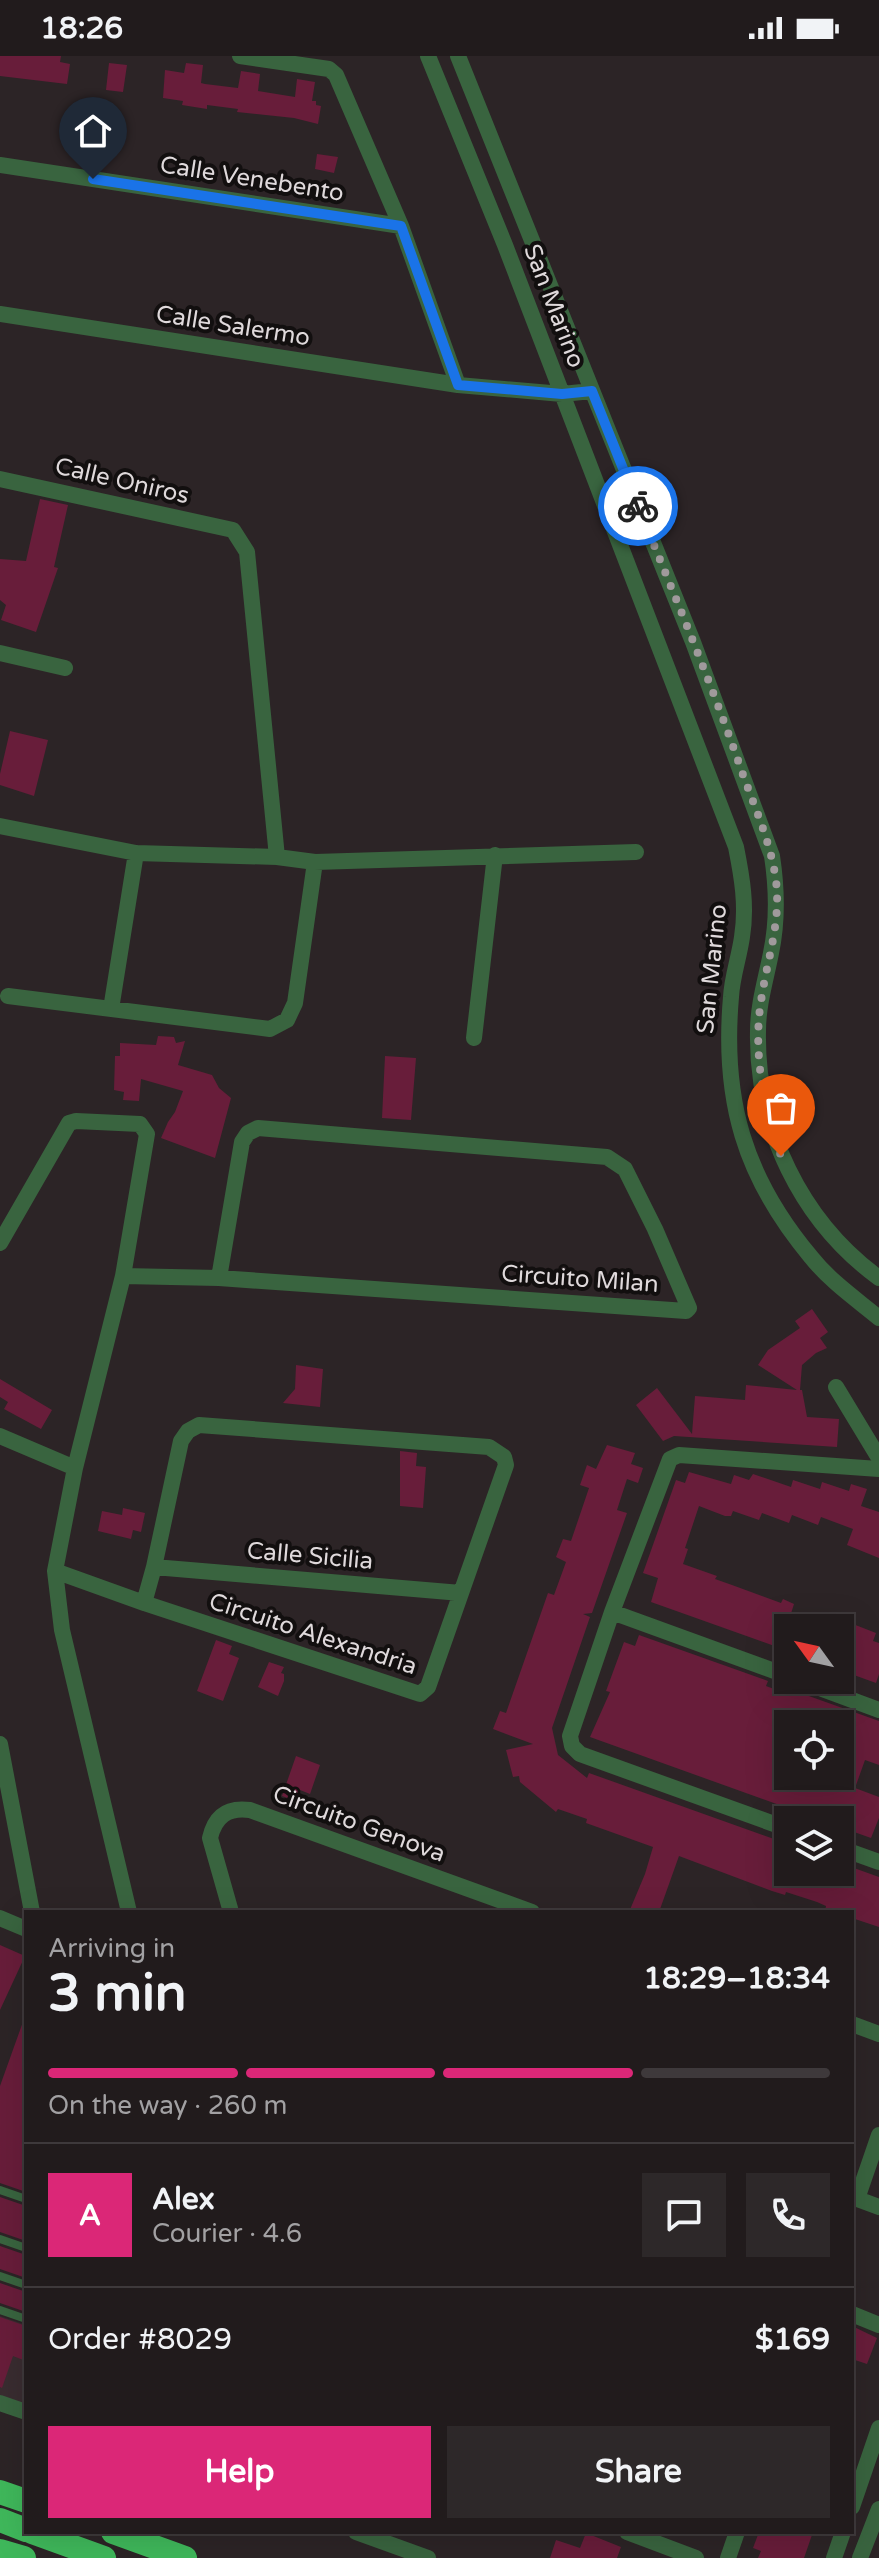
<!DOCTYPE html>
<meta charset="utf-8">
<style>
body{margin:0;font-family:"Varela Round",sans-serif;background:#2d2829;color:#f1f3f6;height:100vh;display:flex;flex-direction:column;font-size:30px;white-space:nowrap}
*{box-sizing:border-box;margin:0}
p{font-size:26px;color:#a2a1a3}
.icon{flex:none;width:44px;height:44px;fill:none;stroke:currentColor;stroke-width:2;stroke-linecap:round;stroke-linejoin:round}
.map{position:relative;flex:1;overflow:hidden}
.side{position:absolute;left:24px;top:1854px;width:830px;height:624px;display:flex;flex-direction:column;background:#211b1c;border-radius:0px;box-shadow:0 8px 32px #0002,0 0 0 2px #3e393b}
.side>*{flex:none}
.needle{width:52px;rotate:303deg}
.tools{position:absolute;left:774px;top:1558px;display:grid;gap:16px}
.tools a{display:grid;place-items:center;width:80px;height:80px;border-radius:0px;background:#211b1c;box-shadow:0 8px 32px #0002,0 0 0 2px #3e393b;font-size:40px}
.pin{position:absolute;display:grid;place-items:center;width:68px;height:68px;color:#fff;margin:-82px -34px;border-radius:50% 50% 50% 0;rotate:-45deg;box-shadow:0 0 8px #0007}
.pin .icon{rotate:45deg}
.courier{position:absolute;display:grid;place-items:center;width:80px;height:80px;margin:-40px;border:6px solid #1a73e8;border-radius:50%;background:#fff;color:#222;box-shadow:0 2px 10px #0007}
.summary em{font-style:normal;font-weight:800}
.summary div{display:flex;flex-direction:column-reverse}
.summary{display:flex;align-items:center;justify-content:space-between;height:136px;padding:0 24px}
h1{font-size:52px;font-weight:800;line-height:60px}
.bar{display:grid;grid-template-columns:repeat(4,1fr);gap:12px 8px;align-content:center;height:96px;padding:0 24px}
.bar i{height:10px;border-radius:6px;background:#3e393b}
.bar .on{background:#db2777}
.bar p{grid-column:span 4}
.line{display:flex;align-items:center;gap:20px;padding:0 24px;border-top:2px solid #3e393b}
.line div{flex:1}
.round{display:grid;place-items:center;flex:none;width:84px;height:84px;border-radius:0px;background:#2d2829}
.primary-button{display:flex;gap:16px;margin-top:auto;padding:16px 24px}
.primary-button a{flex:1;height:92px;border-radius:0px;background:#db2777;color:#fff;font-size:32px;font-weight:800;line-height:92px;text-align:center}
.primary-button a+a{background:#2d2829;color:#f1f3f6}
.status{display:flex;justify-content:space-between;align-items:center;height:56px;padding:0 40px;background:#211b1c;direction:ltr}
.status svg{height:22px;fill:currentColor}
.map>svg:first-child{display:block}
.built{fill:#392c30}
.building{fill:#681d3a;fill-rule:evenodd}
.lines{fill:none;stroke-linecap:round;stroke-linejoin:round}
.service{stroke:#39643f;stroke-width:8}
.minor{stroke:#39643f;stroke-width:16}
.motorway{stroke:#3fb85b;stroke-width:24}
.done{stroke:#a09a9c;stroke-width:8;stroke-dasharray:0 14.4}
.route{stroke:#1a73e8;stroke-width:10}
.labels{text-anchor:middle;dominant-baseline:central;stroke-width:8;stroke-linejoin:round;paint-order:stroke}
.street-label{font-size:24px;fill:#dfd9db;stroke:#120f0f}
</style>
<div class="status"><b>18:26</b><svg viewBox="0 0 49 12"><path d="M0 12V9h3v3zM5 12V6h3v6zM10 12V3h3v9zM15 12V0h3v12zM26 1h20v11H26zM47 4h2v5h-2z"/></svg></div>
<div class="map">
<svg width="879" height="2502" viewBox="0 0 879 2502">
<rect width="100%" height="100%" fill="#2c2426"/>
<path class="built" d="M0,2260L26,2269V2351L0,2342Z"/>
<path class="building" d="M0,0H61L60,6L70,8L67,28L0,20Z
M109,7L127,9L123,36L106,34Z
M186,7L203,9L201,27L205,28L238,32L241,15L260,18L258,35L295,41L297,23L315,26L312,45H316V49L321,50L318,68L294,62L237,56L238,53L207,49V53L182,49L183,45L163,42L165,14L184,17Z
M317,98L338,101L334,117L315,113Z
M40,443L68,449L54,511L58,512L36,576L1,564L6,549L0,544V503L26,505Z
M10,675L48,684L34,740L0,729V718Z
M158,980L174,981L176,987L185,985L178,1009L212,1019L219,1032L231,1042L215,1102L161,1082L168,1066L175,1056L183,1035L141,1023L139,1045L123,1044L124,1036L114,1034L115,1000H120V987L156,989Z
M385,1000L416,1002L411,1064L382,1062Z
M812,1253L828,1276L820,1282L827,1292L816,1297L802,1309L800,1334H802L807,1361L839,1363L837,1391L674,1380L663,1385L636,1349L657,1332L692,1378L695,1340L745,1344L746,1329L797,1334L758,1309L768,1294L800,1272L795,1265Z
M296,1309L323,1313L320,1351L283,1347L295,1333Z
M0,1323L52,1354L41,1373L4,1353L8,1346L0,1341Z
M607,1389L635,1397L631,1408L643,1412L638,1427L627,1423L617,1454L627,1457L592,1557L583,1558L590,1561L552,1672L558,1699L587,1722L589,1717L788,1788V1816H840V1807L879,1821V1871L852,1862L854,1856H825L826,1850L817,1846L786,1836L785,1839L772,1835L679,1800L659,1856H629L645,1818L653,1791L586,1767L587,1763L558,1753L556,1756L520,1726L519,1720L513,1721L506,1694L533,1688L493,1673L500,1655L506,1657L548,1537L554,1539L566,1506L556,1501L563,1483L571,1485L589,1432L580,1429L587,1409L596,1413Z
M400,1395L417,1397L416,1410L426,1411L423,1452L400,1450Z
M689,1416L731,1428L734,1419L749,1424L753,1418L791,1431L793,1424L820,1433L822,1426L849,1435L851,1428L867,1433L861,1450L879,1456V1502L847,1489L853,1473L821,1461L818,1469L792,1459L789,1467L762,1457L759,1464L733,1455L731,1460H725L699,1450L685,1492L688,1493L683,1508L717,1520L715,1523L732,1529L781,1547L783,1543L794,1548L780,1592L651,1546L658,1522L643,1517L676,1424L685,1427Z
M123,1452L145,1457L141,1476L133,1474L131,1483L98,1475L102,1455L122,1459Z
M840,1563L876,1577L873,1585L879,1587V1618L876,1627L840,1614Z
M639,1579L768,1625L766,1630L790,1639L792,1634L879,1665V1709L865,1704L855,1732L879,1741V1762L871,1782L840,1771V1764H821L590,1681L610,1636L606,1635L624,1586L635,1590ZM788,1668H840V1720H788Z
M216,1584L232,1590L229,1598L239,1602L223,1645L197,1635Z
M269,1606L284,1611L281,1617L284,1618V1625L278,1640L258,1631Z
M296,1700L320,1709L310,1738L300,1734L296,1745L282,1740Z
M0,1889L25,1900L0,1954Z
M24,1963L26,1964V2136L0,2127V2030Z
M0,2141L26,2150V2185L0,2176Z
M0,2190L26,2199V2222L0,2213Z
M0,2227L26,2236V2256L0,2247Z
M0,2261L26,2270V2305L13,2300L2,2332L0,2331Z
M852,2270L877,2282L867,2308L852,2303Z
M759,2476H813L804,2502H758L761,2495L753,2492Z
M586,2477L621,2491L617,2502H550L556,2484L580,2492Z"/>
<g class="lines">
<path class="service" d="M0,2134L26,2143
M0,2183L26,2192
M0,2220L26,2229
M0,2254L26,2263"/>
<path class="minor" d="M240,0L329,13L336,19L401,170L458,329
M428,0L505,189L736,791C742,821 747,850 742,881C739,902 732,921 731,941C722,1044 744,1121 811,1201C830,1225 856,1243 879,1262
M458,0L693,586L772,800C777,833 778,864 771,897C766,923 758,948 758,975C756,1072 801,1165 879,1222
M0,109L401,170
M0,258L458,329L562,338L592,335
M0,423L233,474L247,496L277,801
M0,597L65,612
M0,770L136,797L277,801L315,806L636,796
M8,940L270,973L287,964L295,947L315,806
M111,953L136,797
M474,982L495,799
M0,1187L69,1067L76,1065L140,1068L147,1078L123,1220L75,1412L55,1515L62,1574L129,1856
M123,1220L219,1222L686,1255L689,1252L655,1173L625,1113L607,1101L258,1072L248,1077L242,1086L219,1222
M836,1331L879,1402
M0,1380L75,1412
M154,1511L461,1537
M55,1515L144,1547L420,1638L428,1631L506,1409L504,1401L489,1391L199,1369L188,1375L181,1385L154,1511L144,1547
M612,1556L788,1620
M798,1624L879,1654
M0,1688L32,1856
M788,1773L580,1698L572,1690L570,1680L612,1556L670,1403L679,1399L879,1413
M840,1792L879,1806
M231,1856L210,1782C215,1760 228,1751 250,1754L532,1856
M0,1862L26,1873
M852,1968L879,1978
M852,2141L879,2151
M857,2143L879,2079
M852,2258L879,2269
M0,2347L26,2356
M852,2451L879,2372
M356,2476L428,2502
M627,2476L696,2502
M728,2502L737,2476
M834,2502L843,2476
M860,2502L879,2453"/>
<path class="motorway" d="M0,2436L26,2445
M0,2464L26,2474
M32,2476L104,2502
M113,2476L185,2502
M0,2495L24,2502"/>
</g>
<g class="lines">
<path class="done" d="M638,450C674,538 711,626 742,716C755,752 771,787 776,825C781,865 768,901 762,939C752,994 763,1048 781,1100"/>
<path class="route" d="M93,123L401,170L458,329L562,338L592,335L638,450"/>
</g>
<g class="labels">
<g class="street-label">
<text transform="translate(252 123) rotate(9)">Calle Venebento</text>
<text transform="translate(554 250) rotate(69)">San Marino</text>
<text transform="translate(233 270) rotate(9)">Calle Salermo</text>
<text transform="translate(122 425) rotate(13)">Calle Oniros</text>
<text transform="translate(712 913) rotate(-84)">San Marino</text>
<text transform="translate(580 1223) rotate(4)">Circuito Milan</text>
<text transform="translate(310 1500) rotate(5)">Calle Sicilia</text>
<text transform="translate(313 1578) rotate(18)">Circuito Alexandria</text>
<text transform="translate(359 1768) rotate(20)">Circuito Genova</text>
</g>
</g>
</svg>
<div class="tools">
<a><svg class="needle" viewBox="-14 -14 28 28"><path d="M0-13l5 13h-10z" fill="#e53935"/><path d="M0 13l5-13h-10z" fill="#a2a1a3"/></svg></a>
<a><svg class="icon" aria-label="locate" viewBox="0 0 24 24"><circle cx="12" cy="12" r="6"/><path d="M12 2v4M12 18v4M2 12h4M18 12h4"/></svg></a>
<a><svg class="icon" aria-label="layers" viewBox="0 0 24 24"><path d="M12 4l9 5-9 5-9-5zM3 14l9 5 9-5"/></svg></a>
</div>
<div class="pin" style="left:781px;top:1100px;background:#ea580c"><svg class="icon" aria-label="bag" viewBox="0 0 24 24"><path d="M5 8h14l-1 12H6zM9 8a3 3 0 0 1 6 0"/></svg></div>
<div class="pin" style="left:93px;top:123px;background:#1f2937"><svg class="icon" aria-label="home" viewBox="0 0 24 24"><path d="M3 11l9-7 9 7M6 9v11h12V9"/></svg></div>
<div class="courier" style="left:638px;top:450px"><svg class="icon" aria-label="bike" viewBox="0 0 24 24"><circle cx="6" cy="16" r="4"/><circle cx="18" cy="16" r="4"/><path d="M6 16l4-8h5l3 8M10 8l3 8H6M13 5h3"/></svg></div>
<section class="side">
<div class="summary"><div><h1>3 min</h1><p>Arriving in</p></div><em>18:29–18:34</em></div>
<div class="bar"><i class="on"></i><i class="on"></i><i class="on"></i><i></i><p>On the way · 260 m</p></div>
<div class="line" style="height:144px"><b class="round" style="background:#db2777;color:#fff">A</b><div><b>Alex</b><p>Courier · 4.6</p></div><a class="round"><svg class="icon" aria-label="chat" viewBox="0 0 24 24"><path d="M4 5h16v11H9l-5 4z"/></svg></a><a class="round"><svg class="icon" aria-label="phone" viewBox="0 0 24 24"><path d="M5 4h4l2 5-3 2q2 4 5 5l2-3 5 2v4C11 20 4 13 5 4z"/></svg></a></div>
<div class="line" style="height:104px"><div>Order #8029</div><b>$169</b></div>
<div class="primary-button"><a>Help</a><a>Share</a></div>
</section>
</div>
